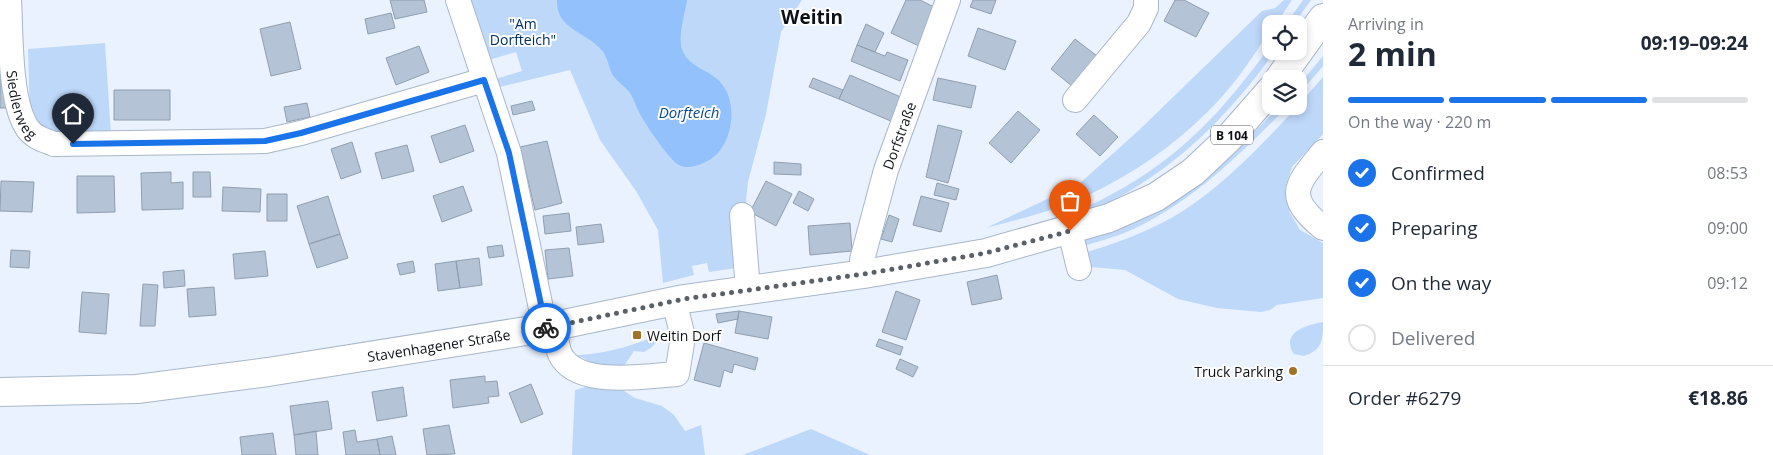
<!DOCTYPE html>
<meta charset="utf-8">
<style>
body{margin:0;font-family:"Open Sans",sans-serif;background:#f6f6f7;color:#1f2937;height:100vh;display:flex;flex-direction:column;font-size:19px;white-space:nowrap}
*{box-sizing:border-box;margin:0}
p{font-size:16px;color:#747a83}
.icon{flex:none;width:28px;height:28px;fill:none;stroke:currentColor;stroke-width:2;stroke-linecap:round;stroke-linejoin:round}
.map{position:relative;flex:1;overflow:hidden}
.sheet{display:flex;flex-direction:column;background:#fff;width:450px}
.sheet>*{flex:none}
.buttons{position:absolute;left:1262px;top:15px;display:grid;gap:10px}
.buttons a{display:grid;place-items:center;width:45px;height:45px;border-radius:10px;background:#fff;box-shadow:0 2px 8px #0003;font-size:25px}
.pin{position:absolute;display:grid;place-items:center;width:42px;height:42px;color:#fff;margin:-51px -21px;border-radius:50% 50% 50% 0;rotate:-45deg;box-shadow:0 0 5px #0007}
.pin .icon{rotate:45deg}
.courier{position:absolute;display:grid;place-items:center;width:50px;height:50px;margin:-25px;border:4px solid #1a73e8;border-radius:50%;background:#fff;color:#222;box-shadow:0 1px 6px #0007}
.headline em{font-style:normal;font-weight:700}
.headline div{display:flex;flex-direction:column-reverse}
.headline{display:flex;align-items:center;justify-content:space-between;height:85px;padding:0 25px}
h1{font-size:32px;font-weight:700;line-height:38px}
.bar{display:grid;grid-template-columns:repeat(4,1fr);gap:8px 5px;align-content:center;height:60px;padding:0 25px}
.bar i{height:6px;border-radius:4px;background:#e0e1e3}
.bar .current{background:#1a73e8}
.bar p{grid-column:span 4}
.line{display:flex;align-items:center;gap:12px;padding:0 25px;border-top:1px solid #e0e1e3}
.line div{flex:1}
ol{padding:0 25px;list-style:none}
li{display:flex;align-items:center;gap:15px;height:55px}
li p{margin-inline-start:auto}
li .icon{padding:5px;border-radius:50%;background:#1a73e8;color:#fff;stroke-width:4}
li:last-child{color:#747a83}
li i{width:28px;height:28px;border:2px solid #e0e1e3;border-radius:50%}
main{display:flex;flex:1;min-height:0}
.map>svg:first-child{display:block}
.green{fill:#bed8fa}
.water{fill:#92c1fc}
.building{fill:#b4c3d6;stroke:#909eb0}
.lines{fill:none;stroke-linecap:round;stroke-linejoin:round}
.minor-casing{stroke:#a9b7ca;stroke-width:26}
.major-casing{stroke:#a9b7ca;stroke-width:30}
.minor{stroke:#fff;stroke-width:24}
.major{stroke:#fff;stroke-width:28}
.done{stroke:#596068;stroke-width:5;stroke-dasharray:0 9}
.route{stroke:#1a73e8;stroke-width:6}
.poi-dot{fill:#a27226;stroke:#fefefe;stroke-width:2}
.labels{text-anchor:middle;dominant-baseline:central;stroke-width:4;stroke-linejoin:round;paint-order:stroke}
.shield{fill:#fefefe;stroke:#55585d;stroke-width:1}
.shield-label{font-size:12px;font-weight:bold;fill:#0c1118}
.park-label{font-size:14px;fill:#003063;stroke:#fefefe}
.street-label{font-size:14px;fill:#0c1118;stroke:#fefefe}
.poi-label{font-size:14px;fill:#0c1118;stroke:#fefefe;text-anchor:start}
.water-label{font-size:15px;font-style:italic;fill:#084a8e;stroke:#fefefe}
.district-label{font-size:19px;font-weight:bold;fill:#0c1118;stroke:#fefefe}
</style>
<main>
<div class="map">
<svg width="1323" height="455" viewBox="0 0 1323 455">
<rect width="100%" height="100%" fill="#e9f2fe"/>
<path class="green" d="M467,0H802L781,32L766,114L748,182L746,201L750,266L709,272L707,263L692,266L694,275L663,283L658,230L636,191L600,140L570,70L495,88L492,80L522,71L516,52L485,61Z
M1284,0H1292L1276,24H1271V30C1258,48 1246,68 1231,86C1189,137 1131,178 1070,203C1043,214 1014,220 986,228L1079,184L1137,132L1262,11L1275,8Z
M1303,0H1311L1294,24H1286Z
M105,43L111,135L51,136L30,117L28,49Z
M1271,45V51H1275C1214,137 1137,205 1032,231C1012,236 992,238 972,242C1018,228 1070,218 1112,194C1182,157 1226,107 1271,45Z
M1323,56V66L1299,94V85Z
M1323,77V134L1292,167L1285,188L1290,213L1300,230L1323,243V298L1277,305L1270,310L1261,312L1217,308L1178,299L1125,270L1091,267L1084,264L1081,254C1113,244 1143,234 1173,217C1226,187 1283,123 1323,77Z
M1280,106H1288C1240,154 1192,203 1129,231C1113,238 1095,242 1078,248V242L1115,230L1239,147Z
M1323,322C1323,339 1323,350 1304,356L1294,354C1280,333 1306,325 1323,322Z
M666,331L652,347L644,352L634,351L624,366L593,367L584,358L571,355C599,356 642,344 666,331Z
M593,385L621,389L635,398L662,406L674,415L685,431L701,425L705,455H572L575,390Z
M811,429L870,455H743Z"/>
<path class="water" d="M557,0H687C685,13 679,32 681,45C684,64 703,68 716,78C738,96 735,135 717,154C709,162 690,171 679,165C669,160 643,121 638,110C635,104 634,99 630,93C625,86 617,82 612,74C609,67 608,60 604,53C588,31 556,31 557,0Z"/>
<path class="building" d="M390,0H424L427,12L395,19Z
M906,0H920L936,8L919,46L891,33Z
M973,0H996L991,14L970,7Z
M1175,0H1184L1209,13L1196,37L1164,21Z
M391,13L395,28L368,34L365,19Z
M290,22L301,69L271,76L260,29Z
M866,24L884,33L875,52L857,45Z
M978,28L1016,41L1005,70L968,56Z
M1075,39L1097,56L1072,86L1051,69Z
M857,45L885,56L887,52L908,60L900,81L851,61Z
M419,46L429,72L396,85L386,58Z
M0,74H4L6,108H0Z
M850,75L903,98L893,122L839,99Z
M813,78L843,90L839,99L809,87Z
M938,78L976,86L971,108L933,100Z
M114,90H170V120H114Z
M532,101L535,110L513,115L511,106Z
M307,103L310,117L287,122L284,107Z
M1018,111L1040,130L1011,163L989,143Z
M1094,115L1118,137L1100,156L1076,134Z
M465,125L474,151L440,163L431,136Z
M938,125L962,131L948,183L926,177Z
M547,141L562,203L535,210L520,147Z
M352,142L361,172L341,179L331,149Z
M407,145L414,171L382,179L375,153Z
M774,162L801,164V175L774,174Z
M171,172V183L183,182V209L142,210L141,173Z
M193,172H210L211,197H193Z
M77,176H114L115,212L77,213Z
M1,181L34,182L32,212L0,211Z
M766,181L792,194L776,226L750,212Z
M937,183L959,189L956,200L934,195Z
M463,186L472,211L442,222L433,196Z
M223,187L261,189L260,212L222,211Z
M799,191L814,199L808,211L793,203Z
M267,194H287V221H267Z
M328,196L340,234L309,244L297,206Z
M921,196L949,203L941,232L913,225Z
M569,213L571,231L545,234L543,216Z
M889,215L899,219L892,242L881,239Z
M850,223L852,251L810,255L808,226Z
M601,224L604,242L578,245L576,227Z
M340,234L348,258L317,268L309,244Z
M502,245L504,256L489,258L487,247Z
M569,248L573,276L548,279L545,250Z
M11,250L30,251L29,268L10,267Z
M265,251L268,276L235,279L233,254Z
M479,258L482,285L460,288L456,261Z
M413,261L415,272L400,275L397,264Z
M456,261L460,288L438,291L435,264Z
M184,270L185,286L164,288L163,272Z
M997,275L1002,299L972,305L967,282Z
M143,284L158,285L155,326H140Z
M214,287L216,315L189,317L187,289Z
M896,291L920,300L906,340L882,332Z
M82,292L109,294L106,334L79,332Z
M739,311L738,319L718,323L716,314Z
M739,311L772,317L768,339L735,333Z
M879,339L903,347L900,355L876,346Z
M704,343L758,358L755,370L734,364L732,373L724,370L720,387L694,380Z
M900,359L918,367L913,377L896,369Z
M485,376V382L497,381L499,396L488,397L489,403L453,408L450,380Z
M531,384L543,414L521,423L509,393Z
M403,387L407,416L377,421L372,392Z
M328,401L332,429L294,435L290,406Z
M449,425L455,454L427,455L423,429Z
M355,430L357,442L377,439L380,455H346L343,432Z
M316,431L318,455H296L294,435Z
M273,433L276,455H242L240,437Z
M392,436L396,455H380L377,439Z"/>
<g class="lines">
<defs>
<g id="minor">
<path id="s1" d="M9,0C11,32 9,103 28,129C35,138 44,140 54,144L265,141L301,133L484,80"/>
<path d="M458,0L509,153L545,328"/>
<path d="M1075,100L1139,23L1146,8V0"/>
<path d="M1323,152C1296,185 1284,196 1323,228"/>
<path d="M742,215L748,290"/>
<path d="M1070,231L1079,268"/>
<path id="s2" d="M864,274L862,260L886,170L948,0"/>
<path d="M554,326C556,336 557,352 563,359C583,387 647,376 677,374L683,337L674,301"/>
</g>
<g id="major">
<path d="M1279,79L1323,18"/>
<path id="s3" d="M0,392L137,389L268,372L545,328L684,299L864,274L986,253L1109,218L1156,197L1193,172L1228,139L1271,90"/>
</g>
</defs>
<use href="#minor" class="minor-casing"/>
<use href="#major" class="major-casing"/>
<use href="#minor" class="minor"/>
<use href="#major" class="major"/>
</g>
<g class="lines">
<path class="done" d="M546,328L684,299L864,274L986,253L1070,231"/>
<path class="route" d="M73,144L265,141L301,133L484,80L509,153L546,328"/>
</g>
<g class="poi-dot">
<rect x="632" y="330" width="10" height="10" rx="2.5"/>
<circle cx="1293" cy="371" r="5"/>
</g>
<g class="labels">
<rect class="shield" x="1211" y="125.5" width="42" height="19" rx="4"/>
<g class="shield-label">
<text x="1232" y="135">B 104</text>
</g>
<g class="park-label">
<text x="523" y="23">"Am<tspan x="523" dy="16">Dorfteich"</tspan></text>
</g>
<g class="street-label">
<text stroke="none"><textPath href="#s1" startOffset="106">Siedlerweg</textPath></text>
<text stroke="none"><textPath href="#s2" startOffset="144">Dorfstraße</textPath></text>
<text stroke="none"><textPath href="#s3" startOffset="442">Stavenhagener Straße</textPath></text>
</g>
<g class="poi-label">
<text x="647" y="335">Weitin Dorf</text>
<text x="1283" y="371" text-anchor="end">Truck Parking</text>
</g>
<g class="water-label">
<text x="689" y="112">Dorfteich</text>
</g>
<g class="district-label">
<text x="812" y="17">Weitin</text>
</g>
</g>
</svg>
<div class="buttons">
<a><svg class="icon" aria-label="locate" viewBox="0 0 24 24"><circle cx="12" cy="12" r="6"/><path d="M12 2v4M12 18v4M2 12h4M18 12h4"/></svg></a>
<a><svg class="icon" aria-label="layers" viewBox="0 0 24 24"><path d="M12 4l9 5-9 5-9-5zM3 14l9 5 9-5"/></svg></a>
</div>
<div class="pin" style="left:1070px;top:231px;background:#ea580c"><svg class="icon" aria-label="bag" viewBox="0 0 24 24"><path d="M5 8h14l-1 12H6zM9 8a3 3 0 0 1 6 0"/></svg></div>
<div class="pin" style="left:73px;top:144px;background:#1f2937"><svg class="icon" aria-label="home" viewBox="0 0 24 24"><path d="M3 11l9-7 9 7M6 9v11h12V9"/></svg></div>
<div class="courier" style="left:546px;top:328px"><svg class="icon" aria-label="bike" viewBox="0 0 24 24"><circle cx="6" cy="16" r="4"/><circle cx="18" cy="16" r="4"/><path d="M6 16l4-8h5l3 8M10 8l3 8H6M13 5h3"/></svg></div>
</div>
<section class="sheet">
<div class="headline"><div><h1>2 min</h1><p>Arriving in</p></div><em>09:19–09:24</em></div>
<div class="bar"><i class="current"></i><i class="current"></i><i class="current"></i><i></i><p>On the way · 220 m</p></div>
<ol>
<li><svg class="icon" aria-label="check" viewBox="0 0 24 24"><path d="M5 12l5 5 9-10"/></svg>Confirmed<p>08:53</p></li>
<li><svg class="icon" aria-label="check" viewBox="0 0 24 24"><path d="M5 12l5 5 9-10"/></svg>Preparing<p>09:00</p></li>
<li><svg class="icon" aria-label="check" viewBox="0 0 24 24"><path d="M5 12l5 5 9-10"/></svg>On the way<p>09:12</p></li>
<li><i></i>Delivered</li>
</ol>
<div class="line" style="height:65px"><div>Order #6279</div><b>€18.86</b></div>
</section>
</main>
